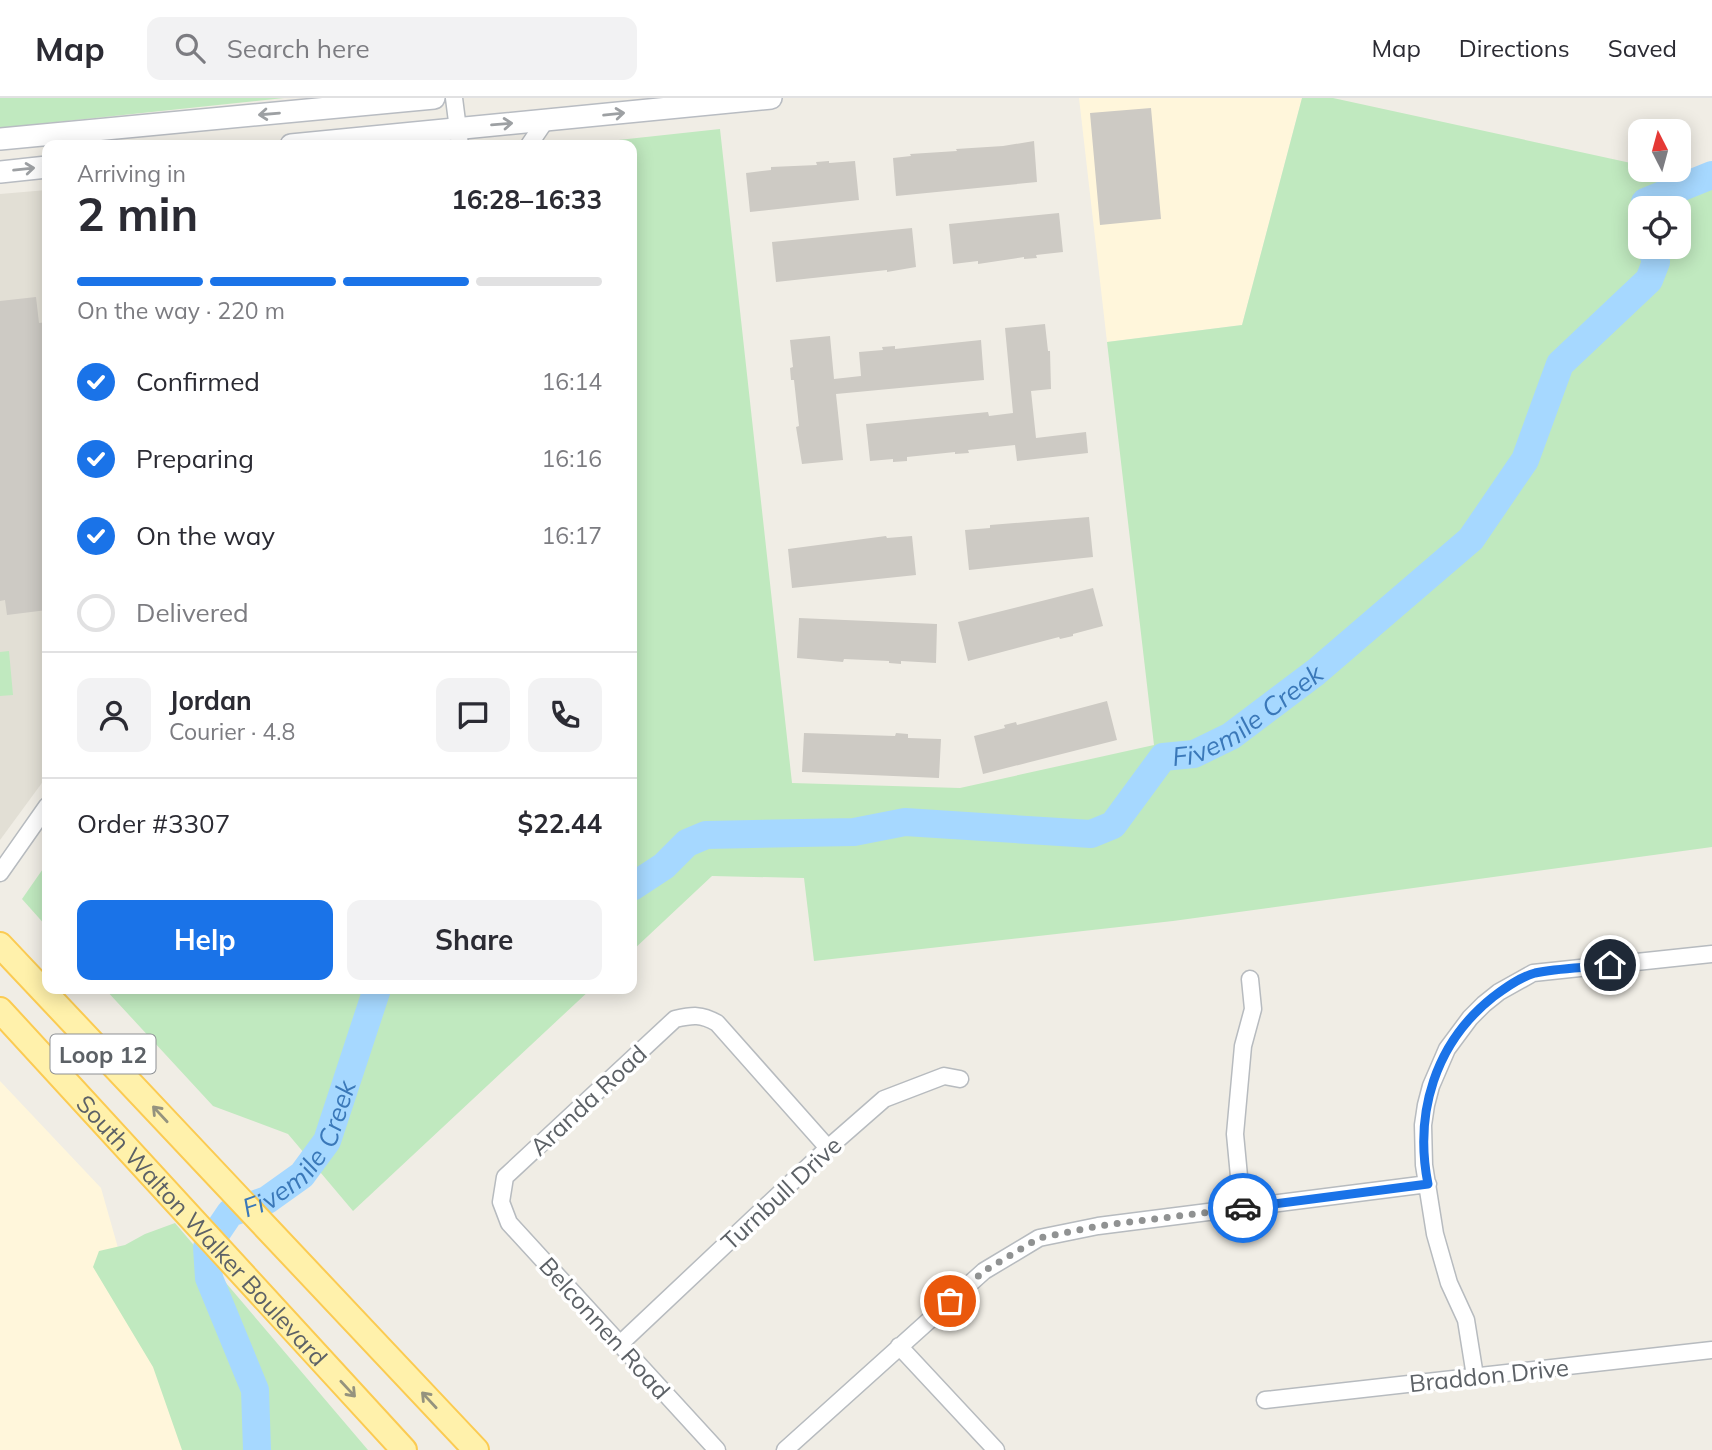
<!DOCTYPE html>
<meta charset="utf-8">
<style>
body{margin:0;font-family:Mulish,sans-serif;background:#f2f2f3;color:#2b2b33;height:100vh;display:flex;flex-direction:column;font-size:26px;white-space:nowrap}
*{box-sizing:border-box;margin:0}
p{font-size:23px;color:#7c7c81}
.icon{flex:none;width:38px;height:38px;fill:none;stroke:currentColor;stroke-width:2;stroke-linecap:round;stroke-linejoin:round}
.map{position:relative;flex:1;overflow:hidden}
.details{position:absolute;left:42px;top:42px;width:595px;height:854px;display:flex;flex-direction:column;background:#fff;border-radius:14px;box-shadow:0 4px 18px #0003}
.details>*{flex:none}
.needle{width:46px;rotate:354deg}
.buttons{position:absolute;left:1628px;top:21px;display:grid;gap:14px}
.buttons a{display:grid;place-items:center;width:63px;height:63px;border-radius:14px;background:#fff;box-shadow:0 4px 18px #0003;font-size:35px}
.pin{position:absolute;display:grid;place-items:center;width:60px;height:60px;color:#fff;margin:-30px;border:4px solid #fff;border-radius:50%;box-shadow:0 2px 7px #0007}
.courier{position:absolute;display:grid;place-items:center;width:70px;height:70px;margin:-35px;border:5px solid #1a73e8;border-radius:50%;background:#fff;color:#222;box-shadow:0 2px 9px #0007}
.headline em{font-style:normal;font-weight:700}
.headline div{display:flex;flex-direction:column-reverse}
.headline{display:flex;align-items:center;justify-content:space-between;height:119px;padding:0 35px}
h1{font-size:46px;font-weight:700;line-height:52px}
.bar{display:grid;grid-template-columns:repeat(4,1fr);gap:10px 7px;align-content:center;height:84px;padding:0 35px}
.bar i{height:9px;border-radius:5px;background:#e1e1e2}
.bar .selected{background:#1a73e8}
.bar p{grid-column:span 4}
.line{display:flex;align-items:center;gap:18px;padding:0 35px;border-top:2px solid #e1e1e2}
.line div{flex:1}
.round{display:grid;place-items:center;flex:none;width:74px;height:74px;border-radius:14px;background:#f2f2f3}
ol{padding:0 35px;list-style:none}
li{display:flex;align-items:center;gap:21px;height:77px}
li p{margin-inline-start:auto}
li .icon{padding:7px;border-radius:50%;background:#1a73e8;color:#fff;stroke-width:4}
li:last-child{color:#7c7c81}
li i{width:38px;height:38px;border:4px solid #e1e1e2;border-radius:50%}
.action{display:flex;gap:14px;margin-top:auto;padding:14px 35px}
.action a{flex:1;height:80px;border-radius:14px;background:#1a73e8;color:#fff;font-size:28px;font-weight:700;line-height:80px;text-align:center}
.action a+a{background:#f2f2f3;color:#2b2b33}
header{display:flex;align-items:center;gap:42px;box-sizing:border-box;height:98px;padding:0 35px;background:#fff;border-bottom:2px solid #e1e1e2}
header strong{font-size:33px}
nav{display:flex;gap:38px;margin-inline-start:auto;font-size:24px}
.search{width:490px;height:63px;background:#f2f2f3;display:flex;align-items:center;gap:18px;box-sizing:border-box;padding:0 24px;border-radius:14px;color:#7c7c81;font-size:26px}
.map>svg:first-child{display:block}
.commercial{fill:#fff6db}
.education{fill:#e2dfd5}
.green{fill:#c0e9bf;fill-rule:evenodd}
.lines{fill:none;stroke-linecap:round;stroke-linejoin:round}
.river{stroke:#a6d8ff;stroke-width:28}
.building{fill:#cdcac4}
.street-casing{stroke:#b7bbbf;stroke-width:19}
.secondary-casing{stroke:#b8bcc2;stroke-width:24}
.primary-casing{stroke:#fbcb52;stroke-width:28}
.street{stroke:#fff;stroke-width:16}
.secondary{stroke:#fff;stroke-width:21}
.primary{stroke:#fff1ab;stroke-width:24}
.oneway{stroke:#9da0a3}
.oneway2{stroke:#95937e}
.done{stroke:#909292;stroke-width:7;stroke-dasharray:0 12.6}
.route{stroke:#1a73e8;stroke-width:9}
.labels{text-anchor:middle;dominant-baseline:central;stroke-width:7;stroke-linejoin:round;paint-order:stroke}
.shield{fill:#fff;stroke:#8d9094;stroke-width:2}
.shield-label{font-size:23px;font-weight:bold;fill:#5c6166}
.street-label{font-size:24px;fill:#5c6166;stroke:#fff}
.water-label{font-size:26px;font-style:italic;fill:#3a78b9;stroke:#fff}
</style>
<header>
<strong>Map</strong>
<div class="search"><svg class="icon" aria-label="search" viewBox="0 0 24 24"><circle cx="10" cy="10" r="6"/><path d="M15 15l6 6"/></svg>Search here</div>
<nav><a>Map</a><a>Directions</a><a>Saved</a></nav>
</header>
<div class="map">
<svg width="1712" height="1352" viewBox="0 0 1712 1352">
<rect width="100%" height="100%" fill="#f0ede5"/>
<path class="commercial" d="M1079,0H1302L1242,227L1107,244Z
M0,983L101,1090L124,1171L266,1352H0Z"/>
<path class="education" d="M47,92V678L0,742V96Z"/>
<path class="green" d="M0,0H284L0,30Z
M1302,0H1333L1640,67V72H1660L1712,83V749L1173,823L814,863L804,780L712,778L632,853V47H572L720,31L792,685L960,690L1154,647L1107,244L1242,227ZM1640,110H1678V149H1640Z
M9,553L13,597L0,598V554Z
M47,765V829L22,801Z
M105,891H591L353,1113L288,1036L213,1008Z
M175,1125L368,1352H182L153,1269L93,1169L99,1153L125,1147L145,1136Z"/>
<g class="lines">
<g class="river">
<path d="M1646,110L1645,104L1712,77"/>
<path id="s1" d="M632,789L664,768L687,745L706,737L854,734L905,724L1091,736L1113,727L1163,659L1194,656L1231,638L1316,574L1471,441L1525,362L1560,266L1649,182L1656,164L1651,149"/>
<path id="s2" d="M257,1352L255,1292L209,1180L207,1149L230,1115L267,1102L302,1077L327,1043L377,891"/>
</g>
</g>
<path class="building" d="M1151,10L1161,121L1100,127L1090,15Z
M1034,43L1037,84L896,98L893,60L911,58L910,56L957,53L956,51L1003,48Z
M829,63V65L855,63L859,102L750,114L746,75L771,72V69L817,67L816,64Z
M1059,115L1063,154L1036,157L1037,160L1024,161V159L978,166V163L953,166L949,126Z
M912,130L916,169L887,174V172L776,184L772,144Z
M36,199L39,225L47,224V512L7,517L5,502L0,503V203Z
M1045,226L1048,253H1050L1051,291L1031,293L1036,340L1086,334L1088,355L1017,363L1015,347L968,352L969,355L955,356V354L907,359V363L893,364V361L870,363L866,326L988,314L989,318L1013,315L1005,230Z
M830,238L834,281L861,278L859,254L883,252L882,249L895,248V251L981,242L984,282L836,296L843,362L802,366L796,329L799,328L794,282H791L790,270L793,269L790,242Z
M1089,419L1093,459L969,472L965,432L990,430V427Z
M886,438L887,440L912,438L916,477L792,490L788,451Z
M1093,490L1103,528L1073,536V538L1060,541L1059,539L968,563L958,524Z
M799,520L937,526L936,565L901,563V566L889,565V563L844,561L843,564L797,560Z
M1107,603L1117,642L983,676L974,638L1005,630L1004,627L1016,624L1017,627Z
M804,635L895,638L896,635L908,636V640L941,641L939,680L802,674Z"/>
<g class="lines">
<defs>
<path id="street" d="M454,0L460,47
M529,47L546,22
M0,775L47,708
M1242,1110L1235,1036L1243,948L1253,911L1250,881
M620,1246L828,1050L884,1001L944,978L960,981
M899,1248L996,1352
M1475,1278L1466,1222L1449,1185L1435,1136L1424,1067L1423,1027L1426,1007L1431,988L1447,951L1470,920L1484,906L1499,894L1533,875L1712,856
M1265,1302L1712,1252
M717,1352L509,1125L501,1104L505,1079L675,921C693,917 701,916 717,925L828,1050
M785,1352L984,1173L1039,1140L1098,1128L1428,1086"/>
<path id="secondary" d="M0,41L434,0
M291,47L771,0
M0,74L47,69"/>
<g id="primary">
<path d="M0,847L476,1352"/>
<path id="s3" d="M0,912L404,1352"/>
</g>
</defs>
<use href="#street" class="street-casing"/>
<use href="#secondary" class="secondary-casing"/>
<use href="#primary" class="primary-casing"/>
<use href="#street" class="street"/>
<use href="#secondary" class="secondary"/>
<use href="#primary" class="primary"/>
</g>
<defs><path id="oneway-shaft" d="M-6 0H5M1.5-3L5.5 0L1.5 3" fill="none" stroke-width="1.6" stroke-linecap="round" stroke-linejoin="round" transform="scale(1.75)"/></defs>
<g class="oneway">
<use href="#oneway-shaft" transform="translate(269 16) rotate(175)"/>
<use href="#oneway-shaft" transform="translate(614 16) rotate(-6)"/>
<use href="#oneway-shaft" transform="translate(502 26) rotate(-5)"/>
<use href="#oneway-shaft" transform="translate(24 71) rotate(-6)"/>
</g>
<g class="oneway2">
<use href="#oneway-shaft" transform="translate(160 1016) rotate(-133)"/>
<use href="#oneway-shaft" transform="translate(348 1291) rotate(47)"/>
<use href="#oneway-shaft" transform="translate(429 1302) rotate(-133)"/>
</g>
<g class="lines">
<path class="done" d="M950,1203L984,1173L1039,1140L1098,1128L1243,1110"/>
<path class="route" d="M1243,1110L1428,1086C1414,1015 1435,945 1493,899C1505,890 1520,879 1535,875C1559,870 1585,870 1610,867"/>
</g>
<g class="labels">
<rect class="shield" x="50.5" y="936.5" width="105" height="39" rx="5"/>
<g class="shield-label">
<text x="103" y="956">Loop 12</text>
</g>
<g class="street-label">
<text transform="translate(588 1002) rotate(-43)">Aranda Road</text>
<text transform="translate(781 1095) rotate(-43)">Turnbull Drive</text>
<text stroke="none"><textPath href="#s3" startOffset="299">South Walton Walker Boulevard</textPath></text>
<text transform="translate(605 1230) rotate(48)">Belconnen Road</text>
<text transform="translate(1489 1277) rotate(-6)">Braddon Drive</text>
</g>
<g class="water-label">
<text stroke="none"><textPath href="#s1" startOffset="682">Fivemile Creek</textPath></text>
<text stroke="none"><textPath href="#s2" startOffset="354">Fivemile Creek</textPath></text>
</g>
</g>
</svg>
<div class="buttons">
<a><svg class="needle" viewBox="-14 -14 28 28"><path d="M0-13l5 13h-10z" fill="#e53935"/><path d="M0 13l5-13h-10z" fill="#7c7c81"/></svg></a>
<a><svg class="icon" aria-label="locate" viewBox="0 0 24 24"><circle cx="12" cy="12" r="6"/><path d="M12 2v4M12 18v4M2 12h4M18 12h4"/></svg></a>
</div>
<div class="pin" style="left:950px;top:1203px;background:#ea580c"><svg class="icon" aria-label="bag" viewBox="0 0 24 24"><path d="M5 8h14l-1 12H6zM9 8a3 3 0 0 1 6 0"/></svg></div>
<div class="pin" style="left:1610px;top:867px;background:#1f2937"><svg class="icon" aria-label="home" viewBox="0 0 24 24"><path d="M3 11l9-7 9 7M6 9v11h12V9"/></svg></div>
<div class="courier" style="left:1243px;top:1110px"><svg class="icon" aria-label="car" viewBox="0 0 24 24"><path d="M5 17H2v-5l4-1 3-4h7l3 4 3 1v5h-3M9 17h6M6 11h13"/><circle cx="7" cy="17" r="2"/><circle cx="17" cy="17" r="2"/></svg></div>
<section class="details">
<div class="headline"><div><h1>2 min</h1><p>Arriving in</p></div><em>16:28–16:33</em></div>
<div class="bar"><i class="selected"></i><i class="selected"></i><i class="selected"></i><i></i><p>On the way · 220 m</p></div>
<ol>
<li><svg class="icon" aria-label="check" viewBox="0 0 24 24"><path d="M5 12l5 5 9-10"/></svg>Confirmed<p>16:14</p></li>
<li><svg class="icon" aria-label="check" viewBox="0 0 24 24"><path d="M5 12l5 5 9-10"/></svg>Preparing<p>16:16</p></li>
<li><svg class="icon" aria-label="check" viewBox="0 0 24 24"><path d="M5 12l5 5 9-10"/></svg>On the way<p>16:17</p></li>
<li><i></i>Delivered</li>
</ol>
<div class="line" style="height:126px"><a class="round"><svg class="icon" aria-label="person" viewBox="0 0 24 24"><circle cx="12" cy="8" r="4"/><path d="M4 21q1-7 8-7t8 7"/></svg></a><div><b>Jordan</b><p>Courier · 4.8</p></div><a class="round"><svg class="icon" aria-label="chat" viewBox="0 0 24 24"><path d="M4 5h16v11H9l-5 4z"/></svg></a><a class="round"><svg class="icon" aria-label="phone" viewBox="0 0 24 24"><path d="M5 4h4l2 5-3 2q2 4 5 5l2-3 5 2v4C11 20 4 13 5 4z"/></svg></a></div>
<div class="line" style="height:91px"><div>Order #3307</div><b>$22.44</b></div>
<div class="action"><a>Help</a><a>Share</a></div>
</section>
</div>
